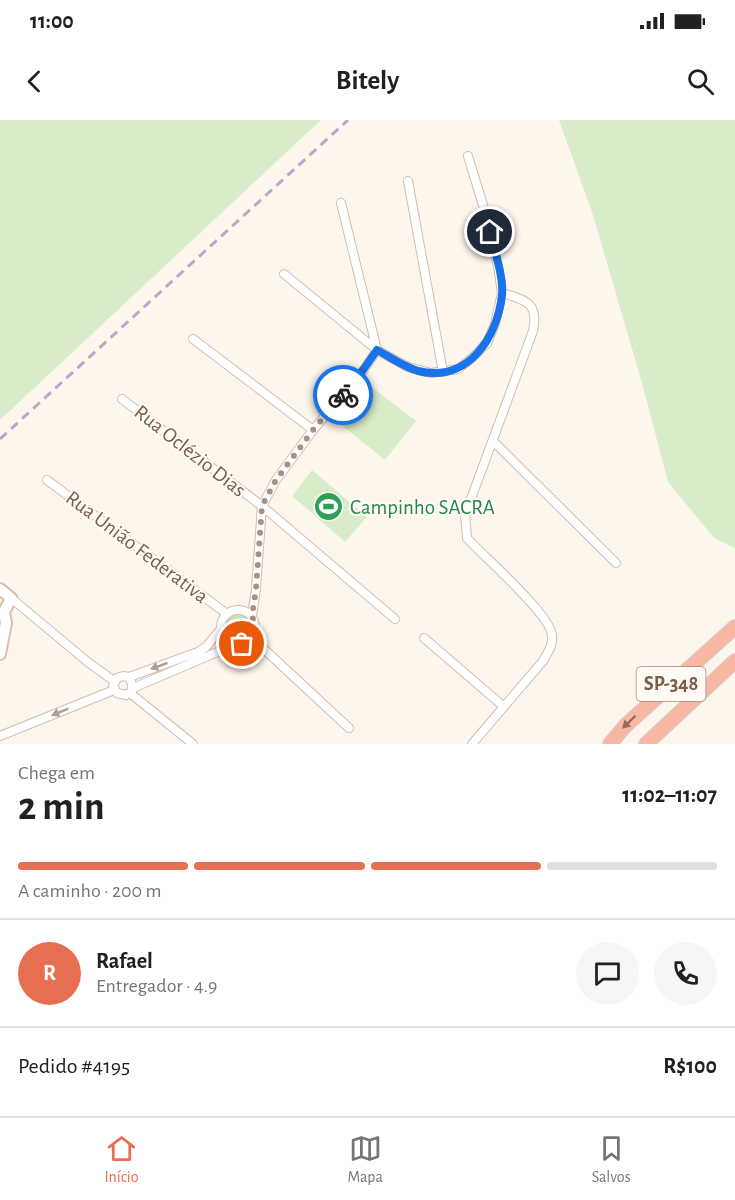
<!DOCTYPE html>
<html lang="pt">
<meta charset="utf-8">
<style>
body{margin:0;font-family:"Alegreya Sans",sans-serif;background:#f6f6f6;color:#202124;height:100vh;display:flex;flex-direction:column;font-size:22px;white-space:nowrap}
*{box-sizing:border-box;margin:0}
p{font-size:20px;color:#757577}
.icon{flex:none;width:33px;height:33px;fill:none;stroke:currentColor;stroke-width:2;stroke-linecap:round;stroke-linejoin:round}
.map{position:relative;height:624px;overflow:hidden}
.panel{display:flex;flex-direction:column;background:#fff;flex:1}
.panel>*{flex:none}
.pin{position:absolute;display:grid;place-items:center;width:51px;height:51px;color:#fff;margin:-26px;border:3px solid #fff;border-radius:50%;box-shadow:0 2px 6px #0007}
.courier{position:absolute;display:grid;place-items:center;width:60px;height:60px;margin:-30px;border:4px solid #1a73e8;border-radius:50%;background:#fff;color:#222;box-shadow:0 2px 8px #0007}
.overview em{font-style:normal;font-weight:700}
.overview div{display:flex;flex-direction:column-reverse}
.overview{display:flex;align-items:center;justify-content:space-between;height:102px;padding:0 18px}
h1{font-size:39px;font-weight:700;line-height:45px}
.bar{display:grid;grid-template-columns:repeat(4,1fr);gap:9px 6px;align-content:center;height:72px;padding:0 18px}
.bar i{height:8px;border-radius:4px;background:#e0e0e0}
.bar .on{background:#e76f51}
.bar p{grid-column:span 4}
.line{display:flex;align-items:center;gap:15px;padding:0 18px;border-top:2px solid #e0e0e0}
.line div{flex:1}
.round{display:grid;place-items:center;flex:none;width:63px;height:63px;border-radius:32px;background:#f6f6f6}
.status{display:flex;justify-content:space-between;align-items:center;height:42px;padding:0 30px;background:#fff;direction:ltr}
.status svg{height:16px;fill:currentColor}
header{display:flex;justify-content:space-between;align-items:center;height:78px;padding:0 18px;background:#fff;font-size:27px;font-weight:700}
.tabs{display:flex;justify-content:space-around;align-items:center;height:84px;border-top:2px solid #e0e0e0;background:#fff;font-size:16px;color:#757577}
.tabs a{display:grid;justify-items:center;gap:3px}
.tabs .on{color:#e76f51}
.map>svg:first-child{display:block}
.green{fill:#d8ecc9}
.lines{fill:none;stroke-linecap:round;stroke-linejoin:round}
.street-casing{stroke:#d1beb0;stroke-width:10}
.secondary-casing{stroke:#d6c0b0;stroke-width:14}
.highway-casing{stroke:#dad1cd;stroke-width:16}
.street{stroke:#fff;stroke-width:8}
.secondary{stroke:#fff;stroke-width:10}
.highway{stroke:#f7b7a3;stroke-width:14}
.rail{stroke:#b9a8c9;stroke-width:3;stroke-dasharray:9 6;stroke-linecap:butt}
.oneway{fill:#af9d94}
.oneway2{fill:#936e5e}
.done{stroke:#a89285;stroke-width:6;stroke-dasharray:0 10.8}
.route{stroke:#1a73e8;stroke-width:8}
.labels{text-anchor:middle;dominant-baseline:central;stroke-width:4.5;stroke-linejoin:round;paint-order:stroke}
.shield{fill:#fffaf3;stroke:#a28b7f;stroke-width:1.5}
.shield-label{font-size:20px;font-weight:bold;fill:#7a5c4d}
.street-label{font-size:21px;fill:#7a5c4d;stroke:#fffaf3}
.leisure-label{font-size:21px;fill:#27864d;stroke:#fffaf3;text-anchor:start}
</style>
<div class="status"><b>11:00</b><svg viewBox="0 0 49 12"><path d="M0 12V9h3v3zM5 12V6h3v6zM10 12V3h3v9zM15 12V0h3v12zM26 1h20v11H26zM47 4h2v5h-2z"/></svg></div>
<header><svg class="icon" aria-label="back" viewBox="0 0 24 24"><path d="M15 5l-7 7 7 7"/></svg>Bitely<svg class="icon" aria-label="search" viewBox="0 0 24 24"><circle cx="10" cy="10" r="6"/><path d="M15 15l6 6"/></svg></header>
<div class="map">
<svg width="735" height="624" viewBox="0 0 735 624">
<rect width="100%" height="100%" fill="#fdf6ec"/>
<path class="green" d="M0,0H321L0,300Z
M559,0H735V428L714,418L668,362L642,263L593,95Z
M364,261L416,301L385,340L334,299Z
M312,350L367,397L345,422L292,376Z
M225 507a13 13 0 1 1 26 0a13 13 0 1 1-26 0Z"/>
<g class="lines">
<defs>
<path id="street" d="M408,61L443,252
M284,154L377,230L408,247L431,253L458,249L472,238L487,223L495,204L502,173L498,146L486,95L468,36
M193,219L313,310
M122,279L262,386L395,499
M494,322L616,443
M47,360L227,494
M11,478L89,543L114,561
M221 507a17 17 0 1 1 34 0a17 17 0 1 1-34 0Z
M252,496L256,469L262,386L276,360L313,310L363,251L377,230L341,83
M252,518L349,608
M424,518L503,586
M129,557L132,564V571L126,575L117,573L113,566L117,558L123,556L129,557L198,532L206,527L221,509
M133,568L236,524
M130,573L193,624
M0,616L114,570
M472,624L543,541C548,532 553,526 552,515C550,494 484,437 467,418L465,395L533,211C539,183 526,180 502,173"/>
<path id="secondary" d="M0,469L11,478L4,492L6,503L0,534"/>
<path id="highway" d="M610,624L625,606L735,507
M646,624L735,541"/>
</defs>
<use href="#street" class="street-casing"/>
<use href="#secondary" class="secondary-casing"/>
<use href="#highway" class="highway-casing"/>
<use href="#street" class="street"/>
<use href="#secondary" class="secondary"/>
<use href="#highway" class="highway"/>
<path class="rail" d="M0,319L348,0"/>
</g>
<defs><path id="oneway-solid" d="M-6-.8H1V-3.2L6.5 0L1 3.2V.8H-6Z" transform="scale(1.5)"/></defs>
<g class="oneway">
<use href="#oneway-solid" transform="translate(159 546) rotate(160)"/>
<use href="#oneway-solid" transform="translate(60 592) rotate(158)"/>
</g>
<use class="oneway2" href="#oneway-solid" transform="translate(629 602) rotate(136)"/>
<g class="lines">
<path class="done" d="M242,524L252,518L256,507L252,496L256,469L262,386L276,360L313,310L343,275"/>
<path class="route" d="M343,275L363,250L377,230C390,237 404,247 418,251C468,263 497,218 502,175C504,157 494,130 490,112"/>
</g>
<defs>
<symbol id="stadium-disc" viewBox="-11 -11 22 22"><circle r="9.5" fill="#2e9e5b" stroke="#fffaf3"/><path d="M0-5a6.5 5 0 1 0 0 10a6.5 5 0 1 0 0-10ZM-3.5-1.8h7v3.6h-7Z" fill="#fff"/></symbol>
</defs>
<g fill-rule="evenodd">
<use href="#stadium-disc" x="312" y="370" width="33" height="33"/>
</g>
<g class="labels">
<rect class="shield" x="636.5" y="547" width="69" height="34" rx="4.5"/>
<g class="shield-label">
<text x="671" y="564">SP-348</text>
</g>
<g class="street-label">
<text transform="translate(190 331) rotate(38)">Rua Oclézio Dias</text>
<text transform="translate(137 427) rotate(37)">Rua União Federativa</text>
</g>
<g class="leisure-label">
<text x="350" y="387">Campinho SACRA</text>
</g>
</g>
</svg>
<div class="pin" style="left:242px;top:524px;background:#ea580c"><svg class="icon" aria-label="bag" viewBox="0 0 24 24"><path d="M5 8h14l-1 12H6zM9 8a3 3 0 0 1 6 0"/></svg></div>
<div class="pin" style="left:490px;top:112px;background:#1f2937"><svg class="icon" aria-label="home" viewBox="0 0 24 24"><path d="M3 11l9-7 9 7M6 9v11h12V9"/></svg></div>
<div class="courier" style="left:343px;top:275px"><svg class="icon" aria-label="bike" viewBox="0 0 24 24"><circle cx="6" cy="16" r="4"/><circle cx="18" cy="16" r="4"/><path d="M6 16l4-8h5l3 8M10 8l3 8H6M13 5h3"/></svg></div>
</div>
<section class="panel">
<div class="overview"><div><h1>2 min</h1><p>Chega em</p></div><em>11:02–11:07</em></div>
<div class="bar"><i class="on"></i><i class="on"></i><i class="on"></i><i></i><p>A caminho · 200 m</p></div>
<div class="line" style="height:108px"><b class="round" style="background:#e76f51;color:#fff">R</b><div><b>Rafael</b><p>Entregador · 4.9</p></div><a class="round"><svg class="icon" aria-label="chat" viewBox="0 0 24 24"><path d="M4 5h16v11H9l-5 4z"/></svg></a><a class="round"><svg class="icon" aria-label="phone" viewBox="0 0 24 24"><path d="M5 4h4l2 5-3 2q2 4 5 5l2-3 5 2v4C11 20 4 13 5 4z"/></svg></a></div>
<div class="line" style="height:78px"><div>Pedido #4195</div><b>R$100</b></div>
</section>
<nav class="tabs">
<a class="on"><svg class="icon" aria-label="home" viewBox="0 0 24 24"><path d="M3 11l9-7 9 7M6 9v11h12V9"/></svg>Início</a>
<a><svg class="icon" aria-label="map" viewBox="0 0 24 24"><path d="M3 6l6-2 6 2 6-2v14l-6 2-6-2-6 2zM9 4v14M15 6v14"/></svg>Mapa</a>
<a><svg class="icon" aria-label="saved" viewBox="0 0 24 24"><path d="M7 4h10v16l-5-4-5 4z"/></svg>Salvos</a>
</nav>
